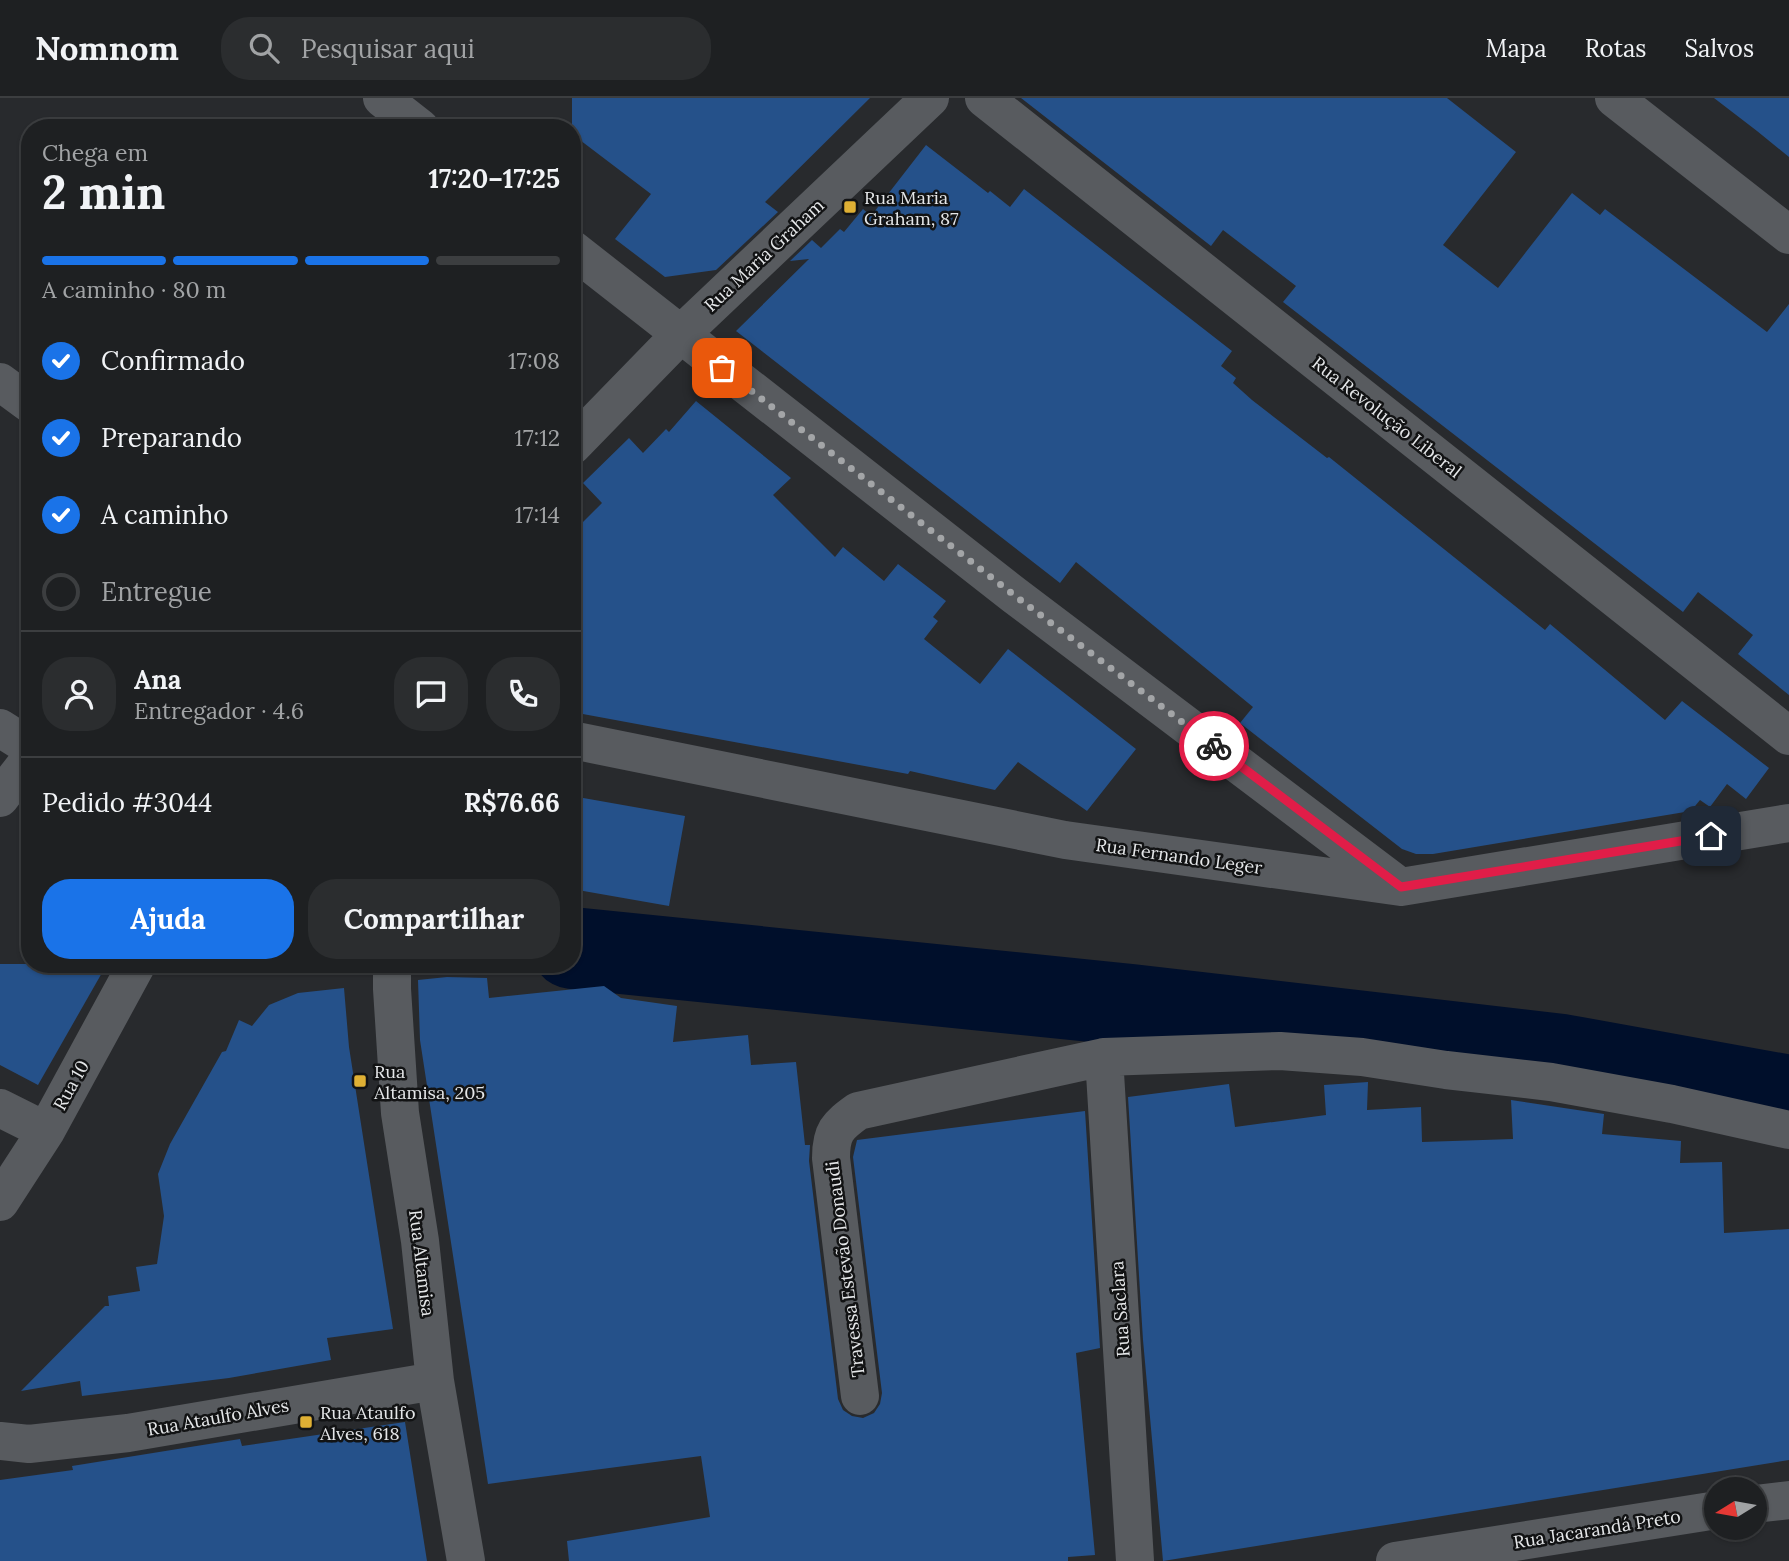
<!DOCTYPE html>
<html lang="pt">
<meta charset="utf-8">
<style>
body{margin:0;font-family:Lora,serif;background:#2b2d2f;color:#f1f3f6;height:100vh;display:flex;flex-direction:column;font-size:26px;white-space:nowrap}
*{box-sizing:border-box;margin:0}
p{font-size:23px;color:#a1a3a5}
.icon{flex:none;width:38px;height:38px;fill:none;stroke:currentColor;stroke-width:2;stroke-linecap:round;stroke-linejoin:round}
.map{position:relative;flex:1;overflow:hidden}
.side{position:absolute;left:21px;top:21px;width:560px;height:854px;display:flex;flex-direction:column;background:#1e2022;border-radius:28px;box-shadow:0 2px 5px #0004,0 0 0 2px #3c3e40}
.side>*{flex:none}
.needle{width:46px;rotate:259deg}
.tools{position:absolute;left:1704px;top:1379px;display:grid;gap:14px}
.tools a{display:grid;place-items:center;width:63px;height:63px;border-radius:50%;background:#1e2022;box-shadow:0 2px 5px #0004,0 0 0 2px #3c3e40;font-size:35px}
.pin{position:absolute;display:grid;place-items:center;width:60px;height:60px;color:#fff;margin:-30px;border-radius:14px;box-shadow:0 4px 10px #0006}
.courier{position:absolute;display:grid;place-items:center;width:70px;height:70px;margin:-35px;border:5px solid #e11d48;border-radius:50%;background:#fff;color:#222;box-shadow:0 2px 9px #0007}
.overview em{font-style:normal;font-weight:800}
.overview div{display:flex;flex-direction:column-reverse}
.overview{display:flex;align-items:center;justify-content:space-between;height:119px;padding:0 21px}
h1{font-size:46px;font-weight:800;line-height:52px}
.bar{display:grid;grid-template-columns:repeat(4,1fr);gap:10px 7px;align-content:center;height:84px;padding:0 21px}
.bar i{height:9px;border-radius:5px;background:#3c3e40}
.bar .active{background:#1a73e8}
.bar p{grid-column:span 4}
.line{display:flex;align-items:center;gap:18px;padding:0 21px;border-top:2px solid #3c3e40}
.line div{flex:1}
.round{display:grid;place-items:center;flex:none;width:74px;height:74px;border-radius:28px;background:#2b2d2f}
ol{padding:0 21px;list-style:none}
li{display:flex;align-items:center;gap:21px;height:77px}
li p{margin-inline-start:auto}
li .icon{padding:7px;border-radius:50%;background:#1a73e8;color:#fff;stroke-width:4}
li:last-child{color:#a1a3a5}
li i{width:38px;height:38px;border:4px solid #3c3e40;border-radius:50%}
.cta{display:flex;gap:14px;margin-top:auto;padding:14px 21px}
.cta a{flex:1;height:80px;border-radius:28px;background:#1a73e8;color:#fff;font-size:28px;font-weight:800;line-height:80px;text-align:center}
.cta a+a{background:#2b2d2f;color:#f1f3f6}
header{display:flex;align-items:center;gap:42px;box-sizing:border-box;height:98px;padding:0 35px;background:#1e2022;border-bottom:2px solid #3c3e40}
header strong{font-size:33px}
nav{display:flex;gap:38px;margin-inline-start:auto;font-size:24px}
.search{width:490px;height:63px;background:#2b2d2f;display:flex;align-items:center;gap:18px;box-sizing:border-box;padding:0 24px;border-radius:28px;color:#a1a3a5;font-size:26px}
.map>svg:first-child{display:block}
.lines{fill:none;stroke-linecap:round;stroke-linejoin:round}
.river{stroke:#000f2b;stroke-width:82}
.building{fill:#25518a}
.street{stroke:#585b5f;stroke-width:38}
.done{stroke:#a3a5a7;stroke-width:7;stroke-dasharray:0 12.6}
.route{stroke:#e11d48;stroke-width:9}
.poi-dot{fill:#dfb034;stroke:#121314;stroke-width:2.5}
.labels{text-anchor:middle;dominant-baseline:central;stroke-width:5;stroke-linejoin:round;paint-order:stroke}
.poi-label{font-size:18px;fill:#e5e7e9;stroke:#121314;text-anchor:start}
.street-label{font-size:18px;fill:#e5e7e9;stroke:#121314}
</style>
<header>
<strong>Nomnom</strong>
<div class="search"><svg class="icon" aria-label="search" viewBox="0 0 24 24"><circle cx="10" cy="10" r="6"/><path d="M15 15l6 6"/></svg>Pesquisar aqui</div>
<nav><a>Mapa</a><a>Rotas</a><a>Salvos</a></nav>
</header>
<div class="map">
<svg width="1789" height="1463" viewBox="0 0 1789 1463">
<rect width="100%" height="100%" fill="#282a2d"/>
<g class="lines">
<path class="river" d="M572,850L1131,907L1562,957L1789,998"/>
</g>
<path class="building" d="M572,0H870L765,104L778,114L716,172L665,179L615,141L651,96L572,36Z
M1021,0H1447L1516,54L1443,147L1498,190L1572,95L1600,117L1605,111L1767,234L1789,206V597L1738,556L1753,537L1725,515L1698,494L1683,514L1283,204L1296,188L1223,132L1211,148Z
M1714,0H1789V59L1757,33Z
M926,47L988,95L990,93L1010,109L1024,91L1232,253L1221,268L1236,280L1233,285L1252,302L1327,360L1329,359L1545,532L1550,526L1665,622L1682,603L1769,670L1746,701L1727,686L1710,709L1700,702L1691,713L1433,756H1416L1402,751L1240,625L1253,609L1076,464L1060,485L736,233L809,161L790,163L812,142L821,150L840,131L844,134L863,111L871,118Z
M696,303L791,380L773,397L835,459L843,449L884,483L898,466L946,503L933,519L938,523L924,541L980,586L1008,551L1136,651L1087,713L1018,664L995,692L910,673L908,676L572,614V435L602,405L583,385L629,340L643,355L666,331L669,334Z
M572,698L685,718L669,808L572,791Z
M0,866H107L38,987L0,967Z
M447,879L487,880L489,900L604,888L621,900L677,908L673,944L748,937L751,967L796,964L805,1047H810L809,1063L838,1301L843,1312L852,1318L863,1320L874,1315L880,1306L882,1295L853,1059L857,1042L1085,1013L1100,1250L1076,1255L1095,1457L1068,1459V1463H569L567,1443L710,1419L701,1358L488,1386L420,942L418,882Z
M344,890L349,949L393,1231L327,1240L331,1262L229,1280L82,1298L80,1283L21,1293L105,1208H109L108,1198L140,1193L136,1169L157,1166L164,1118L158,1076L170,1046L222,954L226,953L239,922L252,928L269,907L298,895Z
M1368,984L1367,1012L1421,1009L1422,1044L1513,1041L1511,1002L1604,1016L1602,1036L1681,1043L1680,1065L1722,1064L1724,1135L1789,1131V1362L1163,1463L1143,1242L1128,999L1229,986L1235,1029L1326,1017L1324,987Z
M405,1324L427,1463H0V1382L73,1372L72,1368L240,1341L242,1348Z"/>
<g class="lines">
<path class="street" d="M382,0L420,30
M984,0L1789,638
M1614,0L1789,137
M572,151L1014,497L1399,788
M0,284L30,306
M572,348L680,237L930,0
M0,630L30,649
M572,642L1065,742L1401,789L1789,725
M0,700L30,661
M392,866V891L400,1015L420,1143L435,1283L466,1463
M1104,959L1135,1463
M0,1010L46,1033
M0,1104L46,1033L137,866
M860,1298L831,1060C831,1034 837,1028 858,1013L1104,959L1280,953L1362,959L1446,972L1551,984L1672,1006L1789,1032
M0,1343L29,1346L128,1335L435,1283
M1755,1406L1789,1402
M1395,1463L1717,1412"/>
</g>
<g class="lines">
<path class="done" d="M722,270L1014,497L1214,648"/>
<path class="route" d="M1214,648L1401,789L1711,738"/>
</g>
<g class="poi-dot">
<rect x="843" y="102" width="14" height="14" rx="3.5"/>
<rect x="353" y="976" width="14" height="14" rx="3.5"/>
<rect x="299" y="1317" width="14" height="14" rx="3.5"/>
</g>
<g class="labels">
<g class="poi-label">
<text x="864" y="99">Rua Maria<tspan x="864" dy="21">Graham, 87</tspan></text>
<text x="374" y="973">Rua<tspan x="374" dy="21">Altamisa, 205</tspan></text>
<text x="320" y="1314">Rua Ataulfo<tspan x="320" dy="21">Alves, 618</tspan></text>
</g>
<g class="street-label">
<text transform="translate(764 157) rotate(-43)">Rua Maria Graham</text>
<text transform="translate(1387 319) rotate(38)">Rua Revolução Liberal</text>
<text transform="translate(1179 758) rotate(8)">Rua Fernando Leger</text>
<text transform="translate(71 987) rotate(-61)">Rua 10</text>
<text transform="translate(422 1165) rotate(83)">Rua Altamisa</text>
<text transform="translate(845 1171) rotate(-97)">Travessa Estevão Donaudi</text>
<text transform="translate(1120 1211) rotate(-94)">Rua Saclara</text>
<text transform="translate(218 1319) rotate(-10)">Rua Ataulfo Alves</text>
<text transform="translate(1597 1431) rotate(-9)">Rua Jacarandá Preto</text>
</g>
</g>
</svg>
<div class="tools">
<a><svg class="needle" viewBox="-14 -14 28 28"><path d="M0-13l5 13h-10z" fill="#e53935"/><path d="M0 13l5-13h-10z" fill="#a1a3a5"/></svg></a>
</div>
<div class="pin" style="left:722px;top:270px;background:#ea580c"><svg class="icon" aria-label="bag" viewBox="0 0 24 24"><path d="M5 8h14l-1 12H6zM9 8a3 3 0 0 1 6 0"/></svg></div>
<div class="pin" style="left:1711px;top:738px;background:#1f2937"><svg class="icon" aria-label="home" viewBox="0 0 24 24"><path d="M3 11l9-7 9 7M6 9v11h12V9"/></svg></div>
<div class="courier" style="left:1214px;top:648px"><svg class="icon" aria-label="bike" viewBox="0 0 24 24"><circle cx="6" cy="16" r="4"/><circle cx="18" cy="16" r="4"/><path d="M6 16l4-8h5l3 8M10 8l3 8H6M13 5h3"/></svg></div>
<section class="side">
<div class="overview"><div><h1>2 min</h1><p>Chega em</p></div><em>17:20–17:25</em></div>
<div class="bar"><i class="active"></i><i class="active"></i><i class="active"></i><i></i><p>A caminho · 80 m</p></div>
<ol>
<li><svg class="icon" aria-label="check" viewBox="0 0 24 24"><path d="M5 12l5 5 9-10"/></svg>Confirmado<p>17:08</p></li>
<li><svg class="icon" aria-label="check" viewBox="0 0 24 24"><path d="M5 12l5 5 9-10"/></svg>Preparando<p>17:12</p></li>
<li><svg class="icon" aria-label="check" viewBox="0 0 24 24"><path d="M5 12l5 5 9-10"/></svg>A caminho<p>17:14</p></li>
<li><i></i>Entregue</li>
</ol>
<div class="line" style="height:126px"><a class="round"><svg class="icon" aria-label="person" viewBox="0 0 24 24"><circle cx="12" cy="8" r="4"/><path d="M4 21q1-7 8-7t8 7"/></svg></a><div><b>Ana</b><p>Entregador · 4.6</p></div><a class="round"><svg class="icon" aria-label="chat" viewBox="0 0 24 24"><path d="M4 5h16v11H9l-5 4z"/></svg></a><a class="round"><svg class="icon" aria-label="phone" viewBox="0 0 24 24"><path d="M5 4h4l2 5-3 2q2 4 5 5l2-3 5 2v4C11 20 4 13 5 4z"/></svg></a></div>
<div class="line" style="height:91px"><div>Pedido #3044</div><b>R$76.66</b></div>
<div class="cta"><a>Ajuda</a><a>Compartilhar</a></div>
</section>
</div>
